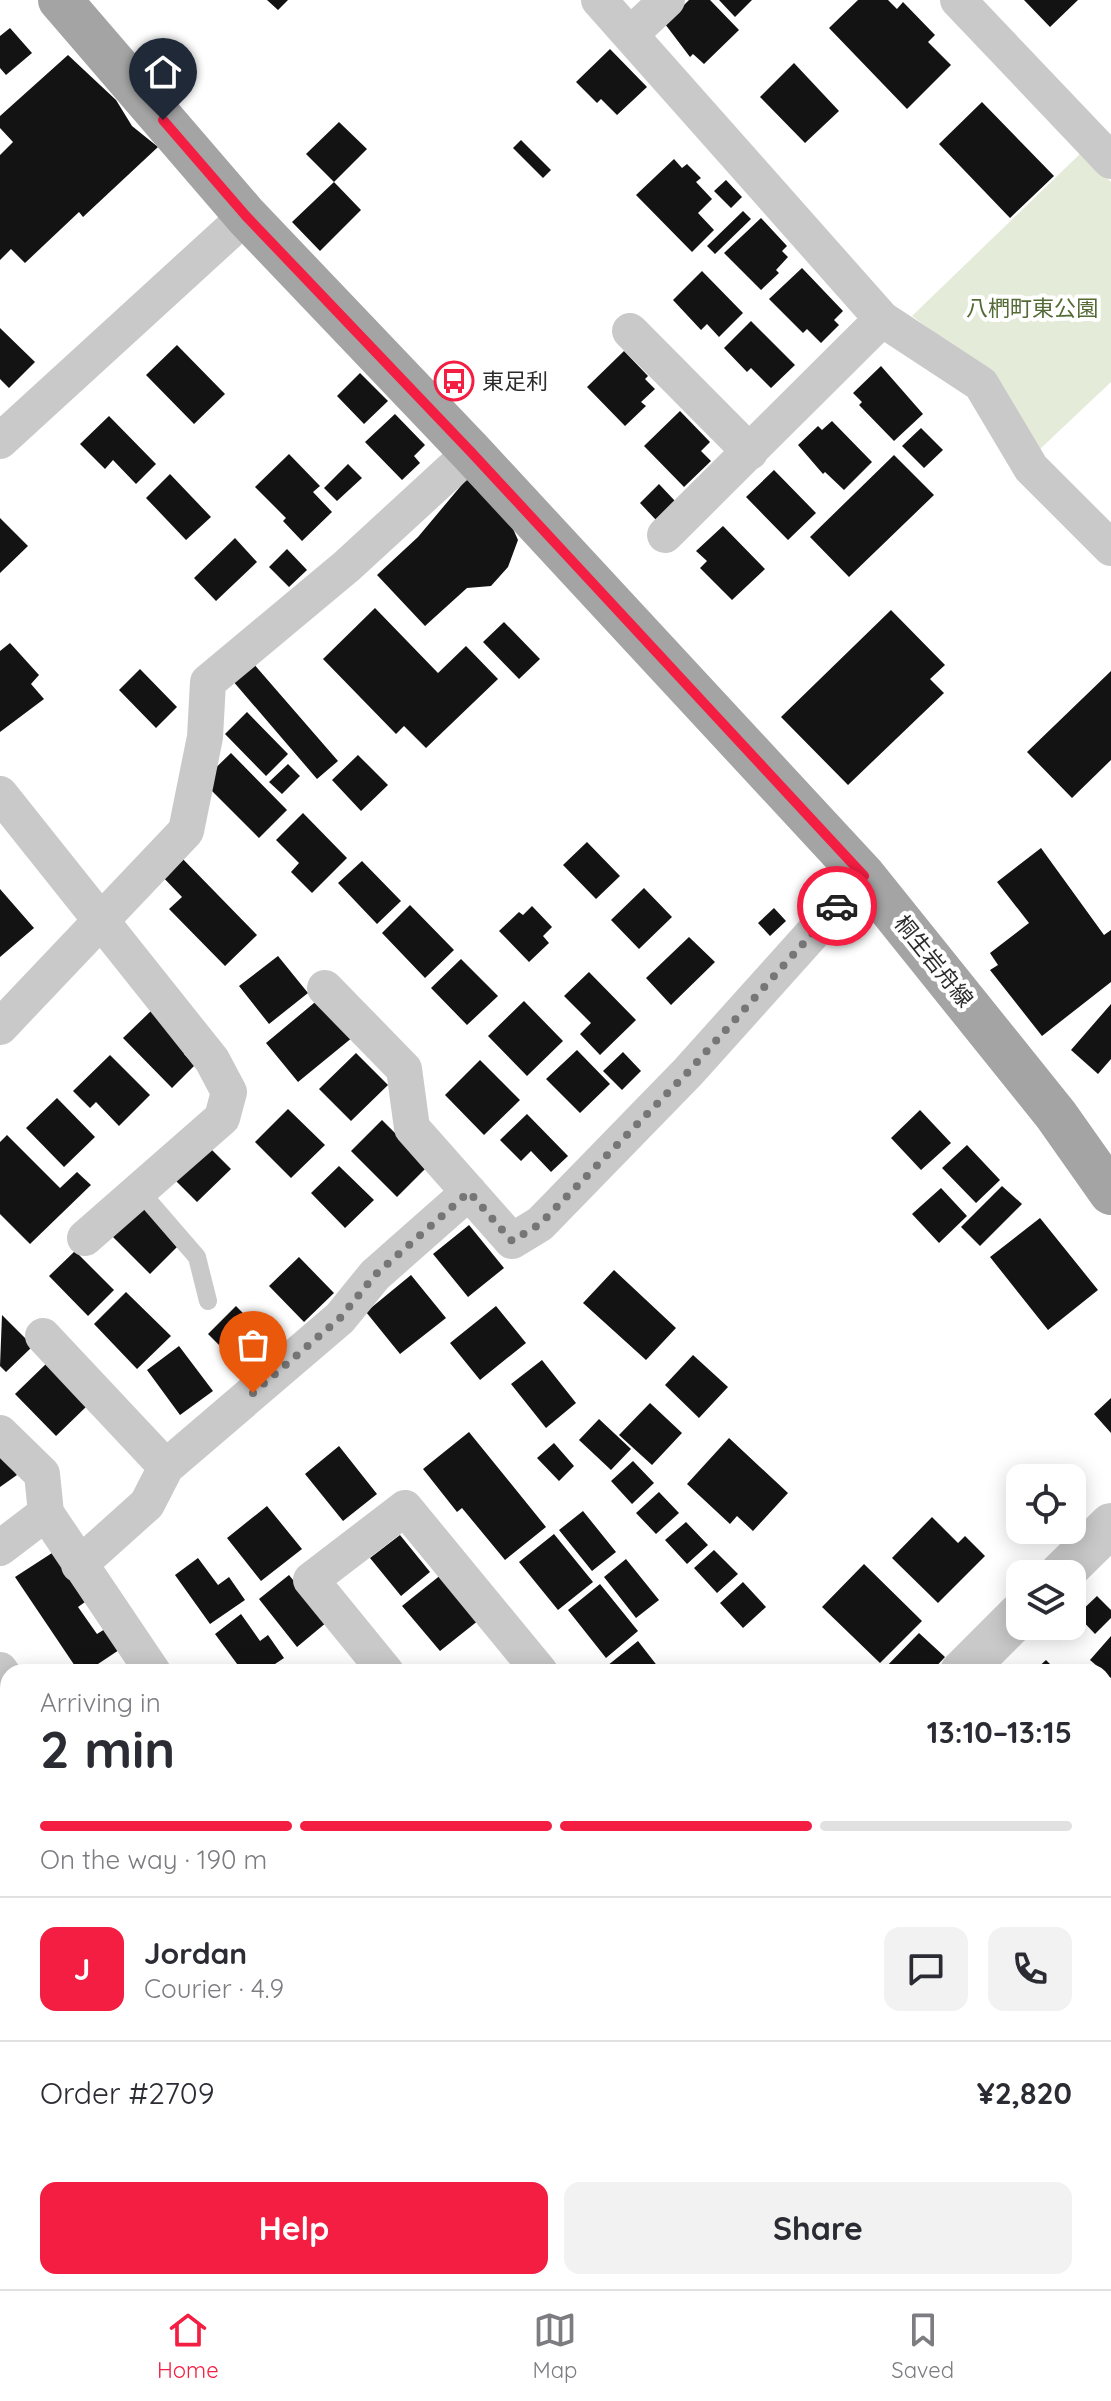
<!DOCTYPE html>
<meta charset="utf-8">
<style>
body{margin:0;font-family:Quicksand,"Noto Sans JP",sans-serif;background:#f2f2f3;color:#2b2b33;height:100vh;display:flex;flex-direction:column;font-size:30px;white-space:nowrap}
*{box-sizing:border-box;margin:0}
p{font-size:26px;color:#7c7c81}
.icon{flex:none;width:44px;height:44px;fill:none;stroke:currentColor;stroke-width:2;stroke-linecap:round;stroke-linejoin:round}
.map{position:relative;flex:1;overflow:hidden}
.panel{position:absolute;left:0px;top:1664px;width:1112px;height:626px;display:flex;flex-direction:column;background:#fff;border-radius:24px 24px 0 0;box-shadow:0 4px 20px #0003}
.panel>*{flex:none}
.buttons{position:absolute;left:1006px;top:1464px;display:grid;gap:16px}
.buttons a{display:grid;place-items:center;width:80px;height:80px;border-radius:16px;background:#fff;box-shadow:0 4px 20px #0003;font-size:40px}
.pin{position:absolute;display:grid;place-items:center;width:68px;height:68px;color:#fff;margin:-82px -34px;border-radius:50% 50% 50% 0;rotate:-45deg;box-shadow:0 0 8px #0007}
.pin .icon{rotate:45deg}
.courier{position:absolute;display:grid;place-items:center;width:80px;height:80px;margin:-40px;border:6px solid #f41d42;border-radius:50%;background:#fff;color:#222;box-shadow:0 2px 10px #0007}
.overview em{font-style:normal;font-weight:700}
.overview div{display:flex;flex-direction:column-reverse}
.overview{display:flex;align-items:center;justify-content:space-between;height:136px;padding:0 40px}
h1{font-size:52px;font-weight:700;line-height:60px}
.bar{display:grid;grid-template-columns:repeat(4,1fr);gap:12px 8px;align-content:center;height:96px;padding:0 40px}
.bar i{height:10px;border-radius:6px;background:#e1e1e2}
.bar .selected{background:#f41d42}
.bar p{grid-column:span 4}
.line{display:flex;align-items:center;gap:20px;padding:0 40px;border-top:2px solid #e1e1e2}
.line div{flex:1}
.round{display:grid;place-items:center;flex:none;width:84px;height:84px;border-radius:16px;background:#f2f2f3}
.action{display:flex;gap:16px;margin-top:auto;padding:16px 40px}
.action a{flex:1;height:92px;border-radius:16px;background:#f41d42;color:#fff;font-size:32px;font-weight:700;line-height:92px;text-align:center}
.action a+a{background:#f2f2f3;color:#2b2b33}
.menu{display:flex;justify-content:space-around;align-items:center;height:112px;border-top:2px solid #e1e1e2;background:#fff;font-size:22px;color:#7c7c81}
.menu a{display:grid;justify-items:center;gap:4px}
.menu .selected{color:#f41d42}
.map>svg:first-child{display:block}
.green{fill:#e4ebd8}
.building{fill:#131313}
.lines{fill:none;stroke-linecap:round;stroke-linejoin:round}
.service{stroke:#c9c9c9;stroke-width:18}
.minor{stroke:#c9c9c9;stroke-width:36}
.tertiary{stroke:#c9c9c9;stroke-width:44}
.primary{stroke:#a4a4a4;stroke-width:44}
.rail{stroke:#818181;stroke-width:6;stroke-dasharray:8 6;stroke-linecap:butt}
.done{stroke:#767676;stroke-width:8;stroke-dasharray:0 14.4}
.route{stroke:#f41d42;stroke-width:10}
.labels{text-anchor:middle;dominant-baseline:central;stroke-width:8;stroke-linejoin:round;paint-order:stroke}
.park-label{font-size:22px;fill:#546b36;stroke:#fff}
.poi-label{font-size:22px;fill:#2c2c2c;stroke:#fff;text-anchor:start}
.street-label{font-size:22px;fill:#2c2c2c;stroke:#fff}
</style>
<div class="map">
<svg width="1111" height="2289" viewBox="0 0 1111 2289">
<rect width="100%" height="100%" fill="#fff"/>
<path class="green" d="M1082,152L1111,182V382L1039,450L989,373L912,316Z"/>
<path class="building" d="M267,0H288L278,10Z
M689,0H710L739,30L704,64L693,54L690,57L665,24Z
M719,0H752L735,17Z
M858,0H888L897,9L903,2L935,35L928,42L951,65L907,109L829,28Z
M1024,0H1078L1050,27Z
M10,28L32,53L6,75L0,68V36Z
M610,49L647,87L617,115L601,99L597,103L576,82Z
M68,55L116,100L132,126L158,147L83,217L79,212L25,263L11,249L0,260V155L13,142L0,128V116Z
M794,63L839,111L805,143L760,97Z
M982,102L1054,176L1010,218L939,144Z
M339,122L367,149L334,182L306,154Z
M521,140L551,170L543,178L513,148Z
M674,159L682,168L687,164L701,178L696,182L712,199L698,213L714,230L692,252L636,195Z
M726,180L742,197L731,208L714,191Z
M334,182L361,210L320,251L292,222Z
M743,211L751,219L715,254L707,246Z
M761,218L787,246L782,251L788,257L776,270L779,273L761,290L724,253Z
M802,268L843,311L834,320L839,325L821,343L807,329L803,333L769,299Z
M702,271L743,313L719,337L707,324L701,330L673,300Z
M751,321L795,365L771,388L751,368L747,372L724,348Z
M0,328L35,362L9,388L0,379Z
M177,345L225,394L194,424L146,375Z
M624,351L648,376L645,379L655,389L641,402L646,406L625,426L587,387Z
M881,366L923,414L894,441L859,405L862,402L853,393Z
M360,373L388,401L364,424L337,396Z
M680,411L710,442L701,451L711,461L684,487L644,446Z
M395,414L425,445L414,456L420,463L402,480L365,442Z
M109,416L156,464L136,484L113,460L105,469L80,444Z
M832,421L872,462L844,490L825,472L823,474L798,445L818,426L822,430Z
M921,428L943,450L924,468L902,446Z
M289,454L320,486L313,492L332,512L302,541L283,521L286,518L255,487Z
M894,455L934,495L849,577L810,537Z
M348,464L362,478L337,501L324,488Z
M774,470L816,513L788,540L746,497Z
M170,474L211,517L186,540L146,498Z
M470,475L506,513L518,540L508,567L491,586L467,588L425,626L377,575L418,537Z
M659,484L675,501L656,520L640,503Z
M0,518L28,546L0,573Z
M723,526L765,569L732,600L700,568L707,561L696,551Z
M235,538L257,562L216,601L194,578Z
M287,549L307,570L289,587L269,567Z
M375,608L438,673L466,646L498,679L426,748L404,726L396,734L323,659Z
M891,610L945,665L930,679L944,693L848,785L781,717Z
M504,622L540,659L519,679L483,642Z
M10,643L39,675L31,684L44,699L0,732V651Z
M253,663L338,761L317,779L232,680Z
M140,669L177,707L156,728L119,690Z
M1111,671V760L1072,798L1027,752Z
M247,712L288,754L266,776L225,734Z
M231,753L287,810L259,838L202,781Z
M358,755L388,785L361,811L332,780Z
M288,764L300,776L282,794L269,782Z
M303,813L347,858L312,893L291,872L299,863L276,840Z
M587,842L620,876L596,899L563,865Z
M1041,848L1104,935L1111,930V982L1042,1036L990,970L998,965L990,953L1029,923L997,882Z
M177,853L257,935L225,966L169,909L182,897L158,872Z
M362,861L401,901L377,924L338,883Z
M644,888L672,917L639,949L611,920Z
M0,889L34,928L0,957Z
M410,905L454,950L425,978L382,933Z
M532,906L552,927L543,936L549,943L529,962L499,931L519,912L523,915Z
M774,908L786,921L770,936L758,923Z
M689,937L715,962L671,1005L646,978Z
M278,956L308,993L269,1024L239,986Z
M461,959L498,996L467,1025L431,988Z
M589,972L636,1020L600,1055L580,1034L591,1023L564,996Z
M320,998L353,1037L298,1082L266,1043Z
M524,1001L563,1041L527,1076L488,1036Z
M1111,1004V1059L1098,1074L1071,1050Z
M152,1010L190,1048L184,1054L195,1065L172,1088L123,1038Z
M577,1050L610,1084L580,1113L546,1079Z
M623,1052L641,1071L622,1090L603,1071Z
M356,1053L388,1085L351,1121L319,1089Z
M110,1055L150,1095L119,1126L96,1102L90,1108L73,1091Z
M480,1060L520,1100L484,1135L445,1095Z
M57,1098L95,1137L64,1167L26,1128Z
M288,1109L325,1145L291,1178L255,1142Z
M920,1110L951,1143L921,1170L891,1138Z
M527,1114L568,1156L551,1172L531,1151L521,1161L500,1140Z
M382,1120L428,1166L397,1197L351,1151Z
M7,1135L60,1188L77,1172L91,1185L30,1244L0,1214V1142Z
M967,1145L1000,1180L976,1203L942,1168Z
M209,1147L231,1169L197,1202L175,1180Z
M339,1166L374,1200L345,1228L311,1193Z
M1002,1186L1022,1204L980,1246L961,1227Z
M941,1188L967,1216L939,1243L912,1214Z
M143,1202L182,1242L150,1274L110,1234Z
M1040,1218L1098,1290L1048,1330L990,1257Z
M469,1225L504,1268L468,1297L433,1254Z
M75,1251L114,1290L88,1316L49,1276Z
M299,1257L334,1293L304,1322L269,1286Z
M614,1270L676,1328L646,1360L583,1303Z
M411,1275L446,1318L400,1354L366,1312Z
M126,1292L171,1336L137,1369L94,1324Z
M236,1306L270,1341L242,1368L208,1334Z
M496,1306L526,1343L480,1380L450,1343Z
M2,1315L33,1346L6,1372L0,1366Z
M179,1346L213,1391L180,1415L147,1370Z
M693,1355L728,1387L699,1418L665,1385Z
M542,1360L576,1403L546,1428L511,1384Z
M47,1363L88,1405L56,1436L15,1394Z
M1111,1398V1433L1094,1414Z
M650,1403L682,1433L652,1465L619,1435Z
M599,1419L631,1449L611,1470L579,1440Z
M469,1432L546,1527L505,1560L462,1508L457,1512L423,1469Z
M729,1438L788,1493L753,1531L737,1516L730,1524L687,1484Z
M554,1443L574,1466L559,1481L537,1458Z
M339,1446L377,1494L343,1521L305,1474Z
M0,1452L17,1475L0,1487Z
M633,1461L654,1483L632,1504L611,1481Z
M659,1492L679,1513L656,1534L636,1513Z
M267,1506L302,1549L261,1581L227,1538Z
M583,1511L616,1552L592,1571L559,1530Z
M932,1517L958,1543L965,1536L985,1556L938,1603L892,1558Z
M686,1522L708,1545L687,1564L665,1540Z
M554,1534L593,1582L558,1610L519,1562Z
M400,1535L430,1572L401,1596L370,1558Z
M714,1550L738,1574L717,1593L694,1568Z
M52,1553L85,1602L78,1607L97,1634L105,1629L119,1650L86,1672H79L15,1577Z
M198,1558L218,1585L229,1577L245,1600L210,1624L175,1575Z
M626,1559L659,1600L636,1618L604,1577Z
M864,1564L922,1621L880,1663L822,1607Z
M442,1574L479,1620L440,1651L402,1606Z
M289,1575L327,1622L297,1647L259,1599Z
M743,1582L766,1607L743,1628L720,1603Z
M600,1584L638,1631L606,1658L568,1610Z
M1097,1596L1111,1610V1618L1095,1634L1077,1615Z
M241,1614L260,1641L268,1635L284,1658L263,1672H243L215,1634Z
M919,1633L945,1657L931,1672H881Z
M1111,1636V1678L1090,1660Z
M638,1641L662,1672H604L602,1670Z
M1046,1660L1058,1672H1033Z
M0,1699L8,1711V1725L0,1730Z
M1104,1715L1111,1722V1786L1104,1779Z
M8,1752V1800L0,1788V1757Z
M1111,1841V1892L1104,1900V1849Z
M1104,1975L1111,1978V2026L1104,2023Z
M1111,2215V2242L1104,2239V2229Z
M950,2282H980L985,2289H940Z"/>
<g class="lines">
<path class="service" d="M139,1190L197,1257L208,1301
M566,2282L571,2289
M670,2282L678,2289
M790,2282L795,2289
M438,2289L448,2282
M640,2289L650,2282
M753,2289L763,2282"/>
<path class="minor" d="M599,0L882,319L981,384L1031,468L1111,548
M958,0L1111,161
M631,34L667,0
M630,331L750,452
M0,441L246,216
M665,535L882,319
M0,794L212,1060L229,1092L222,1118L85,1238
M325,988L404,1069L412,1128L512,1241L540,1224L688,1072L864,876
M0,1027L186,831L205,737L208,682L347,566L471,452
M43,1336L166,1467
M0,1433L42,1474L46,1513L153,1672
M0,1548L46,1513
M79,1565L147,1504L166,1467L340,1318L375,1275L469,1192
M0,1670L8,1682
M386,1672L311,1580L405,1508L540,1672
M1104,1948L1111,1940
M1104,2072L1111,2076"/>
<path class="tertiary" d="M1061,1574L1111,1525
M962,1672L1020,1614
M348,2289L357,2282"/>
<path class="primary" d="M60,0L246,216L471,452L864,876L1056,1115L1111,1193"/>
<path class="rail" d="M0,2017L8,2029
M174,2282L179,2289"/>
</g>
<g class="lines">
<path class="done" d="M253,1393L340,1318L375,1275L469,1192L512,1241L540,1224L688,1072L837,906"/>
<path class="route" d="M163,120L246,216L471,452L864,876L837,906"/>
</g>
<defs>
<symbol id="bus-ring" viewBox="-11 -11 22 22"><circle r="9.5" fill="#fff" stroke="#f41d42" stroke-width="1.5"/><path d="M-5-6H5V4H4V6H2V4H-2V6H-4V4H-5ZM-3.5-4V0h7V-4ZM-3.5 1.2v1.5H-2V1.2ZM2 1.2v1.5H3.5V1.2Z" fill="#f41d42"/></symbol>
</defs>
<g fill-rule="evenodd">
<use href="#bus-ring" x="432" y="359" width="44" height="44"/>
</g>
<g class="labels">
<g class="park-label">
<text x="1032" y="308">八椚町東公園</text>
</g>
<g class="poi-label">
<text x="482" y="381">東足利</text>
</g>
<g class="street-label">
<text transform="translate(934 961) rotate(51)">桐生岩舟線</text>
</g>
</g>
</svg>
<div class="buttons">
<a><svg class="icon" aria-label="locate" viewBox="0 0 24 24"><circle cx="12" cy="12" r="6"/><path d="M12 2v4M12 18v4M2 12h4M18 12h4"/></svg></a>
<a><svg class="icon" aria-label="layers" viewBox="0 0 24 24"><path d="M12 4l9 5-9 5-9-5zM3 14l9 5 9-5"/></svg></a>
</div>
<div class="pin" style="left:253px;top:1393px;background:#ea580c"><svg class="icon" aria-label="bag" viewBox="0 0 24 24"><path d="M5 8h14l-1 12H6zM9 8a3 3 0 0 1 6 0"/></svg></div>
<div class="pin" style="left:163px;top:120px;background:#1f2937"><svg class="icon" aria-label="home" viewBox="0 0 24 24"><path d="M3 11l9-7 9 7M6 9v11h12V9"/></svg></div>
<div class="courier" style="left:837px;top:906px"><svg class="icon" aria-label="car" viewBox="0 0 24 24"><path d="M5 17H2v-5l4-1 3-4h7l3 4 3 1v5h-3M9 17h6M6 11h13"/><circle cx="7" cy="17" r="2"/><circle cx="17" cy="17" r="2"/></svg></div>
<section class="panel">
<div class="overview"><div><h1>2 min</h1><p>Arriving in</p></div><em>13:10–13:15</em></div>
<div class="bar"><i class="selected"></i><i class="selected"></i><i class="selected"></i><i></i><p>On the way · 190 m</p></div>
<div class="line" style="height:144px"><b class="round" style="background:#f41d42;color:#fff">J</b><div><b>Jordan</b><p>Courier · 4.9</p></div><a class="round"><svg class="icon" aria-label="chat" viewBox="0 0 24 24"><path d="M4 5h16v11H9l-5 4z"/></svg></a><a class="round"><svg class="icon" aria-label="phone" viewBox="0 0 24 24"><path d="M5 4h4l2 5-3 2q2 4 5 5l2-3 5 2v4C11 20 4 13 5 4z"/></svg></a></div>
<div class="line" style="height:104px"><div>Order #2709</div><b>¥2,820</b></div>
<div class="action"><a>Help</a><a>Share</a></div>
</section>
</div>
<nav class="menu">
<a class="selected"><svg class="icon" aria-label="home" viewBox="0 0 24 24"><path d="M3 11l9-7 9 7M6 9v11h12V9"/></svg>Home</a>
<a><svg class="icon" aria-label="map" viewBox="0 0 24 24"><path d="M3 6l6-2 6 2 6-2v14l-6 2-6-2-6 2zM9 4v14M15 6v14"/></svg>Map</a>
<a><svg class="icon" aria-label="saved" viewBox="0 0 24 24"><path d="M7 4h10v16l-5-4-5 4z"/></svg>Saved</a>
</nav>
